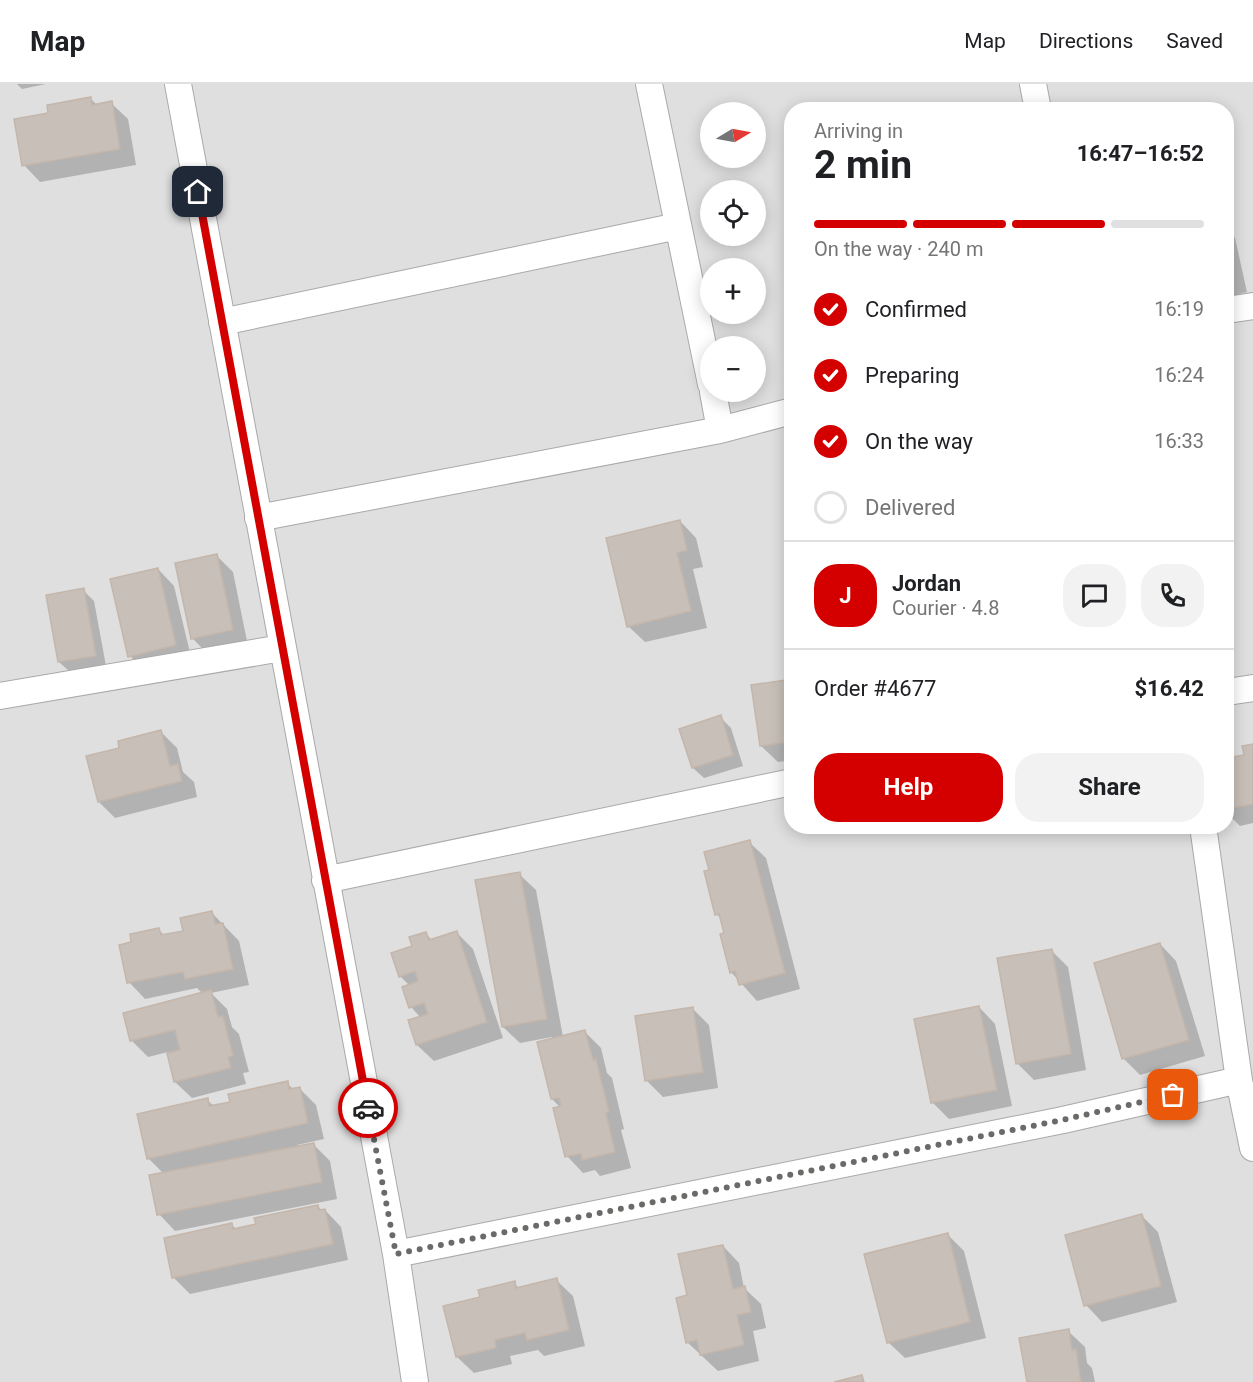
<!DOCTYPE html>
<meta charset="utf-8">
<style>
body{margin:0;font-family:Roboto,sans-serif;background:#f2f2f2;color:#202124;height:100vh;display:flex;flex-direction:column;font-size:22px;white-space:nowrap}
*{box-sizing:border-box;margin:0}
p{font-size:20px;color:#757577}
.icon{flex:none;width:33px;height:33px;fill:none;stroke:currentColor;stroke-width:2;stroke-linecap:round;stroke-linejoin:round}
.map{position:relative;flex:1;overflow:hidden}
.panel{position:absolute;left:784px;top:18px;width:450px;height:732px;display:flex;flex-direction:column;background:#fff;border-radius:24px;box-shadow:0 3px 15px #0003}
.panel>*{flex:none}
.needle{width:39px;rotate:80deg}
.fabs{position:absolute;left:700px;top:18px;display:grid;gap:12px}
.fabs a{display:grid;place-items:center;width:66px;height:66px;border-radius:50%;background:#fff;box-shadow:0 3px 15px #0003;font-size:30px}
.pin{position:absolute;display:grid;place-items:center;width:51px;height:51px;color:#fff;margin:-26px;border-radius:12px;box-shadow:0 3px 9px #0006}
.courier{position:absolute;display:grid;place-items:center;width:60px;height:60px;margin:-30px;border:4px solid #d40000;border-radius:50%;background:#fff;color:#222;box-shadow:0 2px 8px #0007}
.headline em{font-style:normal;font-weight:700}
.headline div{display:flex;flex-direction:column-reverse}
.headline{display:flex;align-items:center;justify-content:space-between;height:102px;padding:0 30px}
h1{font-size:39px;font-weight:700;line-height:45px}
.bar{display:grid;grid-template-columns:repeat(4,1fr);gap:9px 6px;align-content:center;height:72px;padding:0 30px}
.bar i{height:8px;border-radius:4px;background:#e0e0e0}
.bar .on{background:#d40000}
.bar p{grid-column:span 4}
.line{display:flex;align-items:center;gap:15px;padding:0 30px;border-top:2px solid #e0e0e0}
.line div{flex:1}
.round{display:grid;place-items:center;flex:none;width:63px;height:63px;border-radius:24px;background:#f2f2f2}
ol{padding:0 30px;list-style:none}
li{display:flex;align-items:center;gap:18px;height:66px}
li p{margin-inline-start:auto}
li .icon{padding:6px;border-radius:50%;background:#d40000;color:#fff;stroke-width:4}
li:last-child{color:#757577}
li i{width:33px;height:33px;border:3px solid #e0e0e0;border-radius:50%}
.action{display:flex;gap:12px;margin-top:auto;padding:12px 30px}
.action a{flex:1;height:69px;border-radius:24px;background:#d40000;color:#fff;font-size:24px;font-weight:700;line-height:69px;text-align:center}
.action a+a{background:#f2f2f2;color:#202124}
header{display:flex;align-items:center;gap:36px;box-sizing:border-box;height:84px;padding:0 30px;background:#fff;border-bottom:2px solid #e0e0e0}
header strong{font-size:28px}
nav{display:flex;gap:33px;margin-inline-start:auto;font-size:21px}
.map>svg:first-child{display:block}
.residential{fill:#e0dfdf;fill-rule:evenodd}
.shadow{fill:#0003}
.building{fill:#c7bfb8;stroke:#c4b6ab;stroke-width:1.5}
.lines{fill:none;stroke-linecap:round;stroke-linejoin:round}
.street-casing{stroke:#a9a9a9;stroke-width:28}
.street{stroke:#fff;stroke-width:26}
.done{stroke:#6b6a68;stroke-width:6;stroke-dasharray:0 10.8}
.route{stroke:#d40000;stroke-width:8}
</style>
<header>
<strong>Map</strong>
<nav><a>Map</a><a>Directions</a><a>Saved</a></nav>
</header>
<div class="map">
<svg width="1253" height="1298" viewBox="0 0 1253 1298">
<rect width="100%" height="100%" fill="#f2efe9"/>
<path class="residential" d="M0,0H1253V1298H0ZM792,26H1227V742H792ZM711,28H756V74H711ZM711,106H756V152H711ZM711,184H756V230H711ZM711,262H756V308H711Z"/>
<path class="shadow" d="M17,0H46L22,5Z
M91,15L97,21L111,19L128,35L136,81L40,98L24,81L50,30Z
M1227,146L1235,154L1247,208L1227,213Z
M680,437L696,454L703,483L693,485L707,544L645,558L628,542Z
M217,472L233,488L248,562L208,570L192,554Z
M158,485L174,502L192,577L146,588L130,572Z
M83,506L94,517L106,582L70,588L59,578Z
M792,596V676L778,678L761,662Z
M720,633L731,644L743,682L704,694L693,684L681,646Z
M161,648L177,664L183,688L194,698L197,713L115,734L99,718L121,665Z
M1253,662V739L1240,742L1227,729V676L1246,672Z
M749,758L766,774L800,905L757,917L731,888L726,850L722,835L716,830L710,787Z
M519,790L536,806L563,953L585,948L601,964L607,989L612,994L624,1045L621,1046L631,1084L600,1092L595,1086L583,1089L567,1072L561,1024L552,1015V953L520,959L503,943Z
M212,829L239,857L249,901L211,909L227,925L232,943L239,950L249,988L243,989L246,1000L192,1014L175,998L168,968L148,973L132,957L125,930L203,910L197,904L145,915L129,898L133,859L159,846L165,852L185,848Z
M457,849L473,865L503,954L434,977L417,961L410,937L421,934L411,923L410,902L400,892L414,863L426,850L433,857Z
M1160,860L1176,877L1205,972L1140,991L1124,975L1095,880Z
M1051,866L1068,883L1086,986L1034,996L1017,979Z
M979,923L995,940L1012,1022L949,1035L933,1019L915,937Z
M692,924L709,941L718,1004L663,1013L646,996Z
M287,999L294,1006L300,1005L316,1021L324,1055L297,1061L298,1063L313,1060L330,1077L337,1115L175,1147L159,1130L164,1090L148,1074L207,1016L214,1022L232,1019Z
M318,1122L322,1127L325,1126L341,1143L348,1176L190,1210L173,1193L232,1141L237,1146Z
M1142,1132L1158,1148L1177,1218L1102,1238L1086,1221Z
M947,1150L964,1167L986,1254L905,1274L888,1258Z
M723,1162L739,1179L744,1204L761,1220L766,1244L753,1247L759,1277L718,1287L687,1258L689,1212Z
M556,1196L573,1212L585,1262L544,1272L538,1266L510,1272L512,1280L474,1289L457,1273L482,1214L514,1199L519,1204Z
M1068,1247L1085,1263L1087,1279L1092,1284L1095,1298H1028Z"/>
<path class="building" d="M91,13L92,21L112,17L120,65L22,82L14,35L48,29L47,21Z
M1227,173L1231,192L1227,193Z
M680,436L687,466L677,469L691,527L627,543L606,454Z
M217,470L233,546L191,555L175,479Z
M158,484L176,561L128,573L110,495Z
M84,504L96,572L58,578L46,511Z
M792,595V658L760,662L751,601Z
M721,631L733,671L692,684L679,645Z
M161,646L170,682L178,680L182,697L98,718L86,672L119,664L118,657Z
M1253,660V720L1227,725V674L1244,671L1242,662Z
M750,756L785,889L739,901L735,887L730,889L720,850L724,849L719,830L715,831L704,787L709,786L704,768Z
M520,788L547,935L502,943L475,796Z
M212,827L215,840L223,839L233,885L185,895L183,888L127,899L119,861L131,858L130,850L159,844L161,851L183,847L180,834Z
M457,847L487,938L416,961L408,936L428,930L424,919L409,924L402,903L418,897L415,887L399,893L391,869L412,862L409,853L426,848L429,856Z
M1160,859L1189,956L1122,975L1094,879Z
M1052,865L1071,970L1016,980L997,874Z
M211,906L218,933L223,932L233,972L228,973L231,984L174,998L167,969L180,966L175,946L130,957L123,929Z
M979,922L997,1006L931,1019L914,935Z
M693,923L703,988L645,997L635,932Z
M585,946L593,976L596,975L609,1028L606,1029L615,1068L582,1076L581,1070L565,1073L553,1024L561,1022L559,1014L551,1015L537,958Z
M288,997L289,1005L300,1003L308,1039L147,1075L137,1030L208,1014L209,1022L230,1018L228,1010Z
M314,1059L322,1098L157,1131L149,1091Z
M318,1121L319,1126L325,1125L333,1160L172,1194L164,1154L232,1139L233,1145L256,1140L254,1134Z
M1142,1130L1161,1202L1084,1222L1065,1151Z
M948,1149L970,1238L887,1259L864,1170Z
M723,1161L733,1205L745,1202L751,1228L737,1231L744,1261L700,1271L697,1256L686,1259L676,1214L687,1211L678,1170Z
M557,1194L569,1246L527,1256L525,1249L495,1256L496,1264L456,1273L443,1222L480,1213L478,1206L515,1197L516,1204Z
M1069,1245L1072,1266L1076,1265L1081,1298H1027L1019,1254Z
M862,1291L864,1298H834Z"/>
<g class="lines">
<defs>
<path id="street" d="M178,0L396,1170L415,1298
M649,0L711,300
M1033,0L1038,26
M1227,226L1253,222
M222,238L678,142
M713,308L720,346
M258,434L720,346L792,327
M1227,608L1253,604
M0,612L282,564
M1203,742L1239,996L1253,1064
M325,796L792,698
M396,1170L1063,1036L1239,996"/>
</defs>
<use href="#street" class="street-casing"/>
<use href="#street" class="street"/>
</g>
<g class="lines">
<path class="done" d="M368,1024L396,1170L1062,1036L1173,1011"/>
<path class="route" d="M198,108L368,1024"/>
</g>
</svg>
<div class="fabs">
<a><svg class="needle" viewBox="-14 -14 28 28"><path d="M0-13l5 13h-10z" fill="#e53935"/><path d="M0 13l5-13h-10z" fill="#757577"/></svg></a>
<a><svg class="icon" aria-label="locate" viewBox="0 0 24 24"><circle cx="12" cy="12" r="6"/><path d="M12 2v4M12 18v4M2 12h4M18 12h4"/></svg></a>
<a>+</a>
<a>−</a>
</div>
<div class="pin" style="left:1173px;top:1011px;background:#ea580c"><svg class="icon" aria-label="bag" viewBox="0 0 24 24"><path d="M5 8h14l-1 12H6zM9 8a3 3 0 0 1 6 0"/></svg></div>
<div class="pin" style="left:198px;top:108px;background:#1f2937"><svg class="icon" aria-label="home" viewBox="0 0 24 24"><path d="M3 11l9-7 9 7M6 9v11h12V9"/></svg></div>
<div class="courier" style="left:368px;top:1024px"><svg class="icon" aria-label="car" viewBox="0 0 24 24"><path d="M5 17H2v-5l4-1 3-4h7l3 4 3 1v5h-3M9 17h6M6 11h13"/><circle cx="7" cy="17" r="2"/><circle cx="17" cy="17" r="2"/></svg></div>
<section class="panel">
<div class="headline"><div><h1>2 min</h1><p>Arriving in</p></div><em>16:47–16:52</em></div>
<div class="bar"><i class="on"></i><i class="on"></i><i class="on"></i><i></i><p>On the way · 240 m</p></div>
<ol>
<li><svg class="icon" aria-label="check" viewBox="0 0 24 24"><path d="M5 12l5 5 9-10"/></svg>Confirmed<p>16:19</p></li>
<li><svg class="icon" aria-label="check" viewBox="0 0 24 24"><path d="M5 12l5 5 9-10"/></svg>Preparing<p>16:24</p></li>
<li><svg class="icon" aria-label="check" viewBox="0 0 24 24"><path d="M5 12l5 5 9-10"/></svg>On the way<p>16:33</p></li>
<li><i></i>Delivered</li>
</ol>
<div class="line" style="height:108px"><b class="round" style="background:#d40000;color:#fff">J</b><div><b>Jordan</b><p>Courier · 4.8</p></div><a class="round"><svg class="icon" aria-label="chat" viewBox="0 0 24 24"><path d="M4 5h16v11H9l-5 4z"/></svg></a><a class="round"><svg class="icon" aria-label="phone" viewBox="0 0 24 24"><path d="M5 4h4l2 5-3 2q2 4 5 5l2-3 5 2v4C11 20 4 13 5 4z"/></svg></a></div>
<div class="line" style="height:78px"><div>Order #4677</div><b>$16.42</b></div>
<div class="action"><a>Help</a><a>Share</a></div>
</section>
</div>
